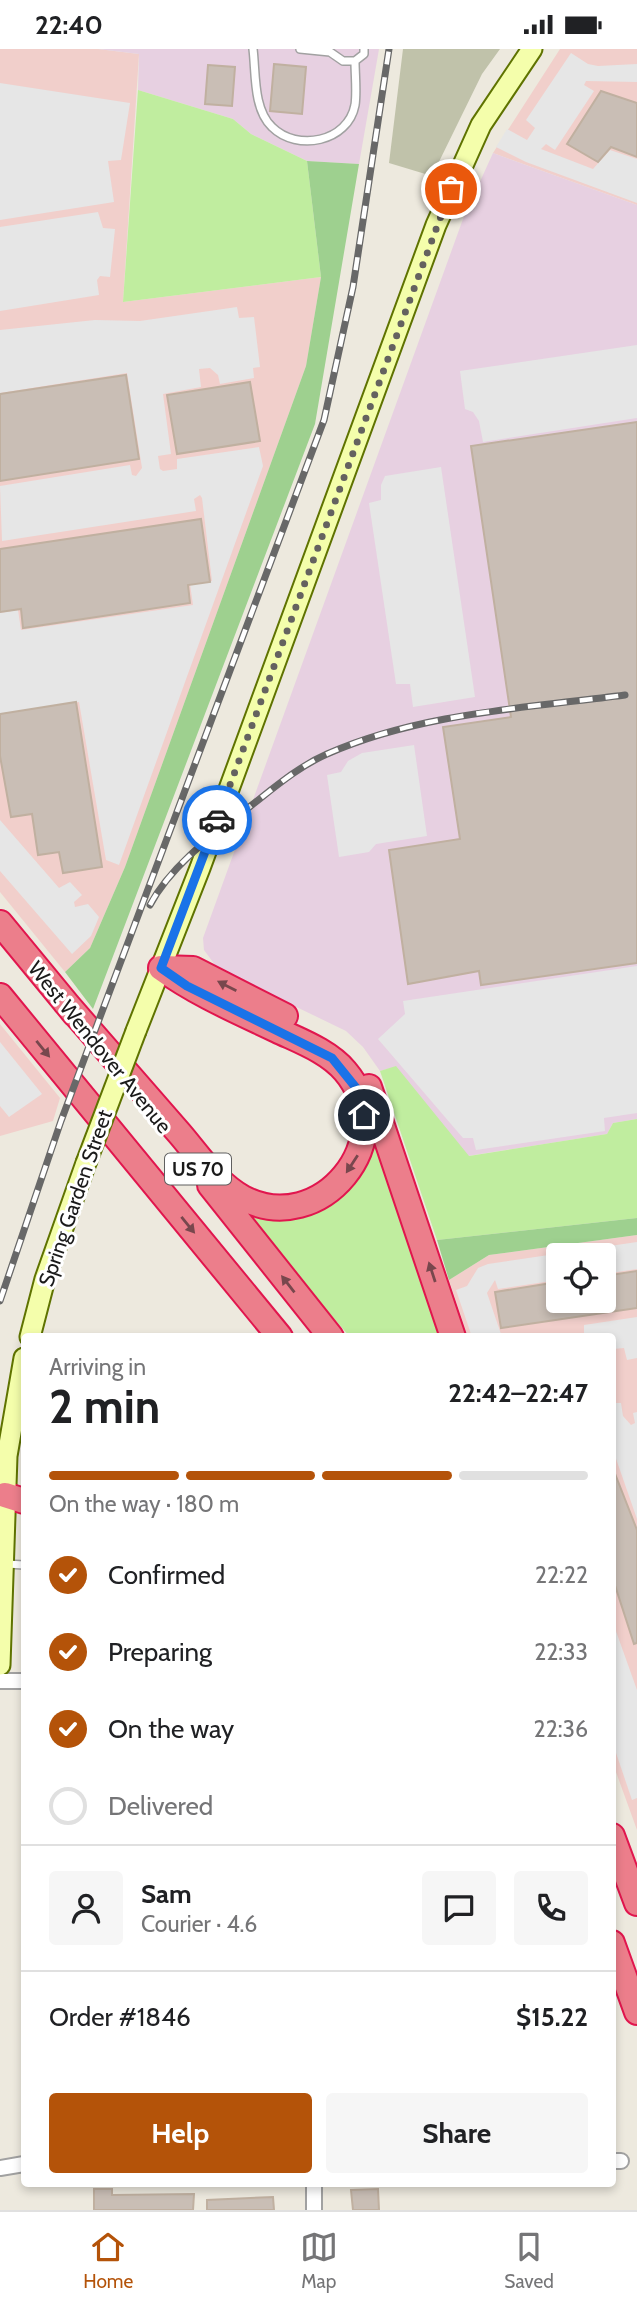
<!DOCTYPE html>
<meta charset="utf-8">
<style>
body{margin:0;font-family:Cabin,sans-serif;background:#f6f6f6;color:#202124;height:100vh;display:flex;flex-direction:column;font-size:26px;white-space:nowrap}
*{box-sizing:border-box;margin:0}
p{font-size:23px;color:#757577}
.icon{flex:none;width:38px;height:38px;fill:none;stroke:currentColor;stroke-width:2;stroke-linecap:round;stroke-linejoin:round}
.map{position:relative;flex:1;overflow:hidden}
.side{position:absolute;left:21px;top:1284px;width:595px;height:854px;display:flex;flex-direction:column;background:#fff;border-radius:7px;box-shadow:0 4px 10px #0003}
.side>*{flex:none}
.buttons{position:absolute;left:546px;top:1194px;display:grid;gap:14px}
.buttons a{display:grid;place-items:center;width:70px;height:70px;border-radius:7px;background:#fff;box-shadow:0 4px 10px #0003;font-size:35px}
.pin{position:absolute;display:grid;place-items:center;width:60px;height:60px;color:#fff;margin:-30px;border:4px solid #fff;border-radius:50%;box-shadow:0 2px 7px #0007}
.courier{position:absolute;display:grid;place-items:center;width:70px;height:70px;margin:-35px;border:5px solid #1a73e8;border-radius:50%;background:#fff;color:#222;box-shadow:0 2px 9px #0007}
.headline em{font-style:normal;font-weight:700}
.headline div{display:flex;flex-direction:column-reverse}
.headline{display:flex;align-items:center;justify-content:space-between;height:119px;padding:0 28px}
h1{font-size:46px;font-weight:700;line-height:52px}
.bar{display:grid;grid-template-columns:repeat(4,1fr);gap:10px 7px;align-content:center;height:84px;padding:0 28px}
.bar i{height:9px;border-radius:5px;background:#e0e0e0}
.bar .current{background:#b45309}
.bar p{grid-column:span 4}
.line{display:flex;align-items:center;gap:18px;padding:0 28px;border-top:2px solid #e0e0e0}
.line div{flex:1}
.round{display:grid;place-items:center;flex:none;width:74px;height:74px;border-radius:7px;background:#f6f6f6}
ol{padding:0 28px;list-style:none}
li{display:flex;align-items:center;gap:21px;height:77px}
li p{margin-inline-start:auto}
li .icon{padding:7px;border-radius:50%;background:#b45309;color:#fff;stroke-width:4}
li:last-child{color:#757577}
li i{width:38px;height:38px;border:4px solid #e0e0e0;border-radius:50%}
.primary-button{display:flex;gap:14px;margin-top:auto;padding:14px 28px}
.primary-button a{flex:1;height:80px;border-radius:7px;background:#b45309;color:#fff;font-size:28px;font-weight:700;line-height:80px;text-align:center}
.primary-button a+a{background:#f6f6f6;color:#202124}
.status{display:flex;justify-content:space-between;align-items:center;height:49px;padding:0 35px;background:#fff;direction:ltr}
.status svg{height:19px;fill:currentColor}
.dock{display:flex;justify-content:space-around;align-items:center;height:98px;border-top:2px solid #e0e0e0;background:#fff;font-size:19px;color:#757577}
.dock a{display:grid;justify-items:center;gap:4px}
.dock .current{color:#b45309}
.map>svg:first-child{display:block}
.commercial{fill:#f1cfcb;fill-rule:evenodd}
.industrial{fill:#e7d0e1}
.construction{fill:#c0c2aa}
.grass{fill:#c0ed9f}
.forest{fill:#9ed08f}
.parking{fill:#e6e6e6}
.building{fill:#c9beb5;stroke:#c0b0a0;stroke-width:2}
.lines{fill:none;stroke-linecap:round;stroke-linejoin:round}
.lane-casing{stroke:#a1a1a1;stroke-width:10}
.street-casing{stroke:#a1a1a1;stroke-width:18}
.secondary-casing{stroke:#5f7300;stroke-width:23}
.highway-casing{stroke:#e1164e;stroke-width:28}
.lane{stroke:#fff;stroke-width:7}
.street{stroke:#fff;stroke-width:14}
.secondary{stroke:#f4feab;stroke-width:19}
.highway{stroke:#ec7e8b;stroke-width:24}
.rail-casing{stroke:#686868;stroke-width:7}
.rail{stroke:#fff;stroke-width:4.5;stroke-dasharray:13;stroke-linecap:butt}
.secondary-bridge-casing{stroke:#5f7300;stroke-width:23;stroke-linecap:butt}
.secondary-bridge{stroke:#f4feab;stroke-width:19}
.oneway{fill:#78474d}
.done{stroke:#64625f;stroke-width:7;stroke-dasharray:0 12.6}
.route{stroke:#1a73e8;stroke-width:9}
.labels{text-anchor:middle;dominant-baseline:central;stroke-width:6;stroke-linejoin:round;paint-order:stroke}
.shield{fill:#fff;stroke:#5f5f5f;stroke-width:2}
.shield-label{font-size:19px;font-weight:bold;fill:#1a1a1a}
.street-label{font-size:21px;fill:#1a1a1a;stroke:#fff}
</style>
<div class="status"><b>22:40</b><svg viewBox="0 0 49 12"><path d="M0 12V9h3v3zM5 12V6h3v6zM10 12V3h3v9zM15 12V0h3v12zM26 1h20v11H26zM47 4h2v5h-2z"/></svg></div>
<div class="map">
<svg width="637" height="2161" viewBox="0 0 637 2161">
<rect width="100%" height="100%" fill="#ede9de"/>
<path class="commercial" d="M0,0H98L139,5L123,253L321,228L306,317L125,818L90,899L65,923L0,843Z
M560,0H637V156L493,104Z
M0,975L60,1049L53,1072L0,1087Z
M637,1186V1781L612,1712V1288H468L449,1231L489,1206ZM558,1206H604V1251H558Z"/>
<path class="industrial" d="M98,0H379L359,115L307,112L251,85L233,70L138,41L139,5Z
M493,104L637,156V1070L613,1074L607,1085L468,1107L396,1018L380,1022L363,998L346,982L218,920L204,901L203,889L463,170Z"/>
<path class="construction" d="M403,0H500L482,25L432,127L389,114Z"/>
<path class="grass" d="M138,41L233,70L251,85L307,112L321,228L123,253Z
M396,1017L469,1107L607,1085L613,1074L637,1070V1169L437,1191L380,1022Z
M371,1079L447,1288H350L233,1153L296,1166Z"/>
<path class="forest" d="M307,112L359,115L315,375L93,960L65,923L90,899L125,818L306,317L321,228Z
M637,1169V1186L489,1206L449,1231L437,1191Z"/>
<path class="parking" d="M571,4L588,15L598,17L637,15V33L586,32L584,36L594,42L555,101L546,95L541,100L593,120L610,101L637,110V154L526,113L496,98L507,80L527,91L535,79L526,71Z
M0,34L130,54L121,111L108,112L114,153L0,171Z
M98,163L103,179L115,180L110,228L100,227L97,231L99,246L0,262V178Z
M237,258L239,269L254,268L260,318L253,319L254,329L220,335L218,326L210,319L199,320L201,338L163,345L171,405L158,407L160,420L163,422L177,420V410L259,398L263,417L119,816L106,811L79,653L0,667V564L18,561L21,581L193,556L190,535L212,532L202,449L200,446L194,450L196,462L2,492L0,437L130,416L132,426L136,427L142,419L127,324L0,344V281L95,271L140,272Z
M637,296V369L483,393L479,372L473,363L465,360L460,322Z
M441,418L475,648L413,658L410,635H396L369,454L381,451V436L385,427Z
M414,696L427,787L376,795L369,803L339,808L327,726L341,723L348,712L362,704Z
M0,771L59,839L70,833L82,846L74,853L75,858L88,855L99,868L91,887L72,905L0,822Z
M637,917V1064L604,1069L605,1082L476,1101L473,1089H463L378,990L405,965L403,952Z
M0,993L42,1045L9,1068L0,1057Z
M637,1193V1220L604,1225V1206H558V1231L498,1240L495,1231L487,1244L502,1288H472L456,1241L467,1237L478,1219L488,1215Z
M637,1268V1309L627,1311L624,1299L613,1300L612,1288H584V1276Z
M612,1338L616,1354H621L623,1367L631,1376L635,1374L633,1364L637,1363V1470L613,1401Z
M612,1571L637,1641V1749L632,1751L613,1695Z"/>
<path class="building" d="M274,15L306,18L302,65L270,62Z
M208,16L235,18L232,57L205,55Z
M601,42L637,54V108L611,98L598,113L567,95Z
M126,326L139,410L0,432V345Z
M250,333L260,392L177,405L167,346Z
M637,373V914L481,936L479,922L408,935L389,801L460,790L443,678L511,668L471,397Z
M201,470L210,533L188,536L190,554L23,579L21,560L0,563V500Z
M76,653L102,818L63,824L59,803L38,806L32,765L11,768L0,707V665Z
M637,1222V1259L501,1279L495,1243L558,1233V1251H604V1227Z
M612,1417L637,1481V1594L634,1595L612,1527Z
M94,2140H112V2146L194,2145L193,2161H94Z
M378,2140L379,2161H353L351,2141Z
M273,2148L274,2161H207V2151Z"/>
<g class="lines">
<defs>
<path id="lane" d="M253,0C256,24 253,60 272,78C297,103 348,93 355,56C357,43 355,26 355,12
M300,0L330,3L343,12H355L364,5V0
M7,1515L24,1516"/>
<path id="street" d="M0,1632H24
M612,2112H621
M0,2119L24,2115
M314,2135V2161"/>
<path id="secondary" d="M136,982L200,819L436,176L481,76L532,0
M30,1288L45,1230L86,1114
M0,1616L7,1407L24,1309"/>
<path id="highway" d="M0,874L75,965
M161,919L193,920L285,967
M0,947L280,1288
M65,953C103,997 142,1041 180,1085C198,1106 217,1135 243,1149C320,1190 403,1090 345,1022C328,1002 300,992 277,981C237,962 197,945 161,919
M369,1038L453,1288
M210,1136L331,1288
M5,1446L24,1452
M612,1787L637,1854
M612,1894L637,1963"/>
</defs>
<use href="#lane" class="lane-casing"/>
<use href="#street" class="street-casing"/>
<use href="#secondary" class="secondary-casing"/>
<use href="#highway" class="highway-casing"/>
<use href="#lane" class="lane"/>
<use href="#street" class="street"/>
<use href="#secondary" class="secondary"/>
<use href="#highway" class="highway"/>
<defs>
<path id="rail" d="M150,856C169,820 207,790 239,766C267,745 295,719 327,705C420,664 526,659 625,646
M0,1252L61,1072L324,371L353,238L389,0"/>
</defs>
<use href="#rail" class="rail-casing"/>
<use href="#rail" class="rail"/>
<defs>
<path id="secondary-bridge" d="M86,1114L136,982"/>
</defs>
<use href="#secondary-bridge" class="secondary-bridge-casing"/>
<use href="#secondary-bridge" class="secondary-bridge"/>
</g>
<defs><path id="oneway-solid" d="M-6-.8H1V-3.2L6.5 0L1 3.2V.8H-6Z" transform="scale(1.75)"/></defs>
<g class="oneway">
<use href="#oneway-solid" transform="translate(227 937) rotate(-153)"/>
<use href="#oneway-solid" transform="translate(43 1000) rotate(51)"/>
<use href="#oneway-solid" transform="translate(352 1115) rotate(123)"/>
<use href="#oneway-solid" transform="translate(188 1176) rotate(51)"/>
<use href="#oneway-solid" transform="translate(432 1223) rotate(-108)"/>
<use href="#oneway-solid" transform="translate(288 1235) rotate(-128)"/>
</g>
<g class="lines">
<path class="done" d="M217,771L451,140"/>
<path class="route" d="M217,771L161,919L187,937L332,1009L357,1040L364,1066"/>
</g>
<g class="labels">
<rect class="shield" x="165" y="1104.5" width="66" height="31" rx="5"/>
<g class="shield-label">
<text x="198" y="1120">US 70</text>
</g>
<g class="street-label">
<text transform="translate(100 998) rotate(51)">West Wendover Avenue</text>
<text transform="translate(75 1149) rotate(-71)">Spring Garden Street</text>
</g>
</g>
</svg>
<div class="buttons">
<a><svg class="icon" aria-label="locate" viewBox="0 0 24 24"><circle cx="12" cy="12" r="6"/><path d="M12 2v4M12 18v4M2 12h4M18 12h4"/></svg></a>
</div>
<div class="pin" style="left:451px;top:140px;background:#ea580c"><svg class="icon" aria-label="bag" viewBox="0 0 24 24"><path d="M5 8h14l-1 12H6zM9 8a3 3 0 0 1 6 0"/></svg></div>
<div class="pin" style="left:364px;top:1066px;background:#1f2937"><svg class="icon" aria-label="home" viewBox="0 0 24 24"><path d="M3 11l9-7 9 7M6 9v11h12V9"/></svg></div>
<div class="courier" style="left:217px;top:771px"><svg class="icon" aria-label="car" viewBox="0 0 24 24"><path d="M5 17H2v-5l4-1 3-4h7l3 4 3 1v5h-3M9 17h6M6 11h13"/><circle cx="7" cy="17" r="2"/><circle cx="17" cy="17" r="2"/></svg></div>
<section class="side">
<div class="headline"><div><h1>2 min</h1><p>Arriving in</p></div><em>22:42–22:47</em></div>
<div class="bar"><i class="current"></i><i class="current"></i><i class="current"></i><i></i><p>On the way · 180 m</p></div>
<ol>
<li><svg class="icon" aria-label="check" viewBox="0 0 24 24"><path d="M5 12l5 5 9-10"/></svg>Confirmed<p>22:22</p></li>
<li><svg class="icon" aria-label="check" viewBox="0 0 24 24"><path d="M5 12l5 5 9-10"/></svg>Preparing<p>22:33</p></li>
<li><svg class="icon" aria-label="check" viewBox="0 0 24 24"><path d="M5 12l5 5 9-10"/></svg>On the way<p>22:36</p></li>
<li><i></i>Delivered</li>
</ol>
<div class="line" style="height:126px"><a class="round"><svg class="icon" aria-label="person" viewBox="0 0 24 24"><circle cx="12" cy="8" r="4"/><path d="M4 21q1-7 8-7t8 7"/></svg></a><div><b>Sam</b><p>Courier · 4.6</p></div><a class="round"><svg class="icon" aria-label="chat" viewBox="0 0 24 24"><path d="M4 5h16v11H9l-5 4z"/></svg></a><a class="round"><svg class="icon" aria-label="phone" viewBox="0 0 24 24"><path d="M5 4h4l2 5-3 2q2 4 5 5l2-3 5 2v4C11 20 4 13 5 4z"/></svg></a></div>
<div class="line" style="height:91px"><div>Order #1846</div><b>$15.22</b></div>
<div class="primary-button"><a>Help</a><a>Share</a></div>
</section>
</div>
<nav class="dock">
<a class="current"><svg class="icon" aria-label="home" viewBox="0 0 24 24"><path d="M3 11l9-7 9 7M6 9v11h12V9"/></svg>Home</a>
<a><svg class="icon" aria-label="map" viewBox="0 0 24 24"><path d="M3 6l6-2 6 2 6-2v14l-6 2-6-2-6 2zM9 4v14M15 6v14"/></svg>Map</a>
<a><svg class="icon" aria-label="saved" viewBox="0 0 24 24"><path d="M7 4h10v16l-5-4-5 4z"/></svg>Saved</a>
</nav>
